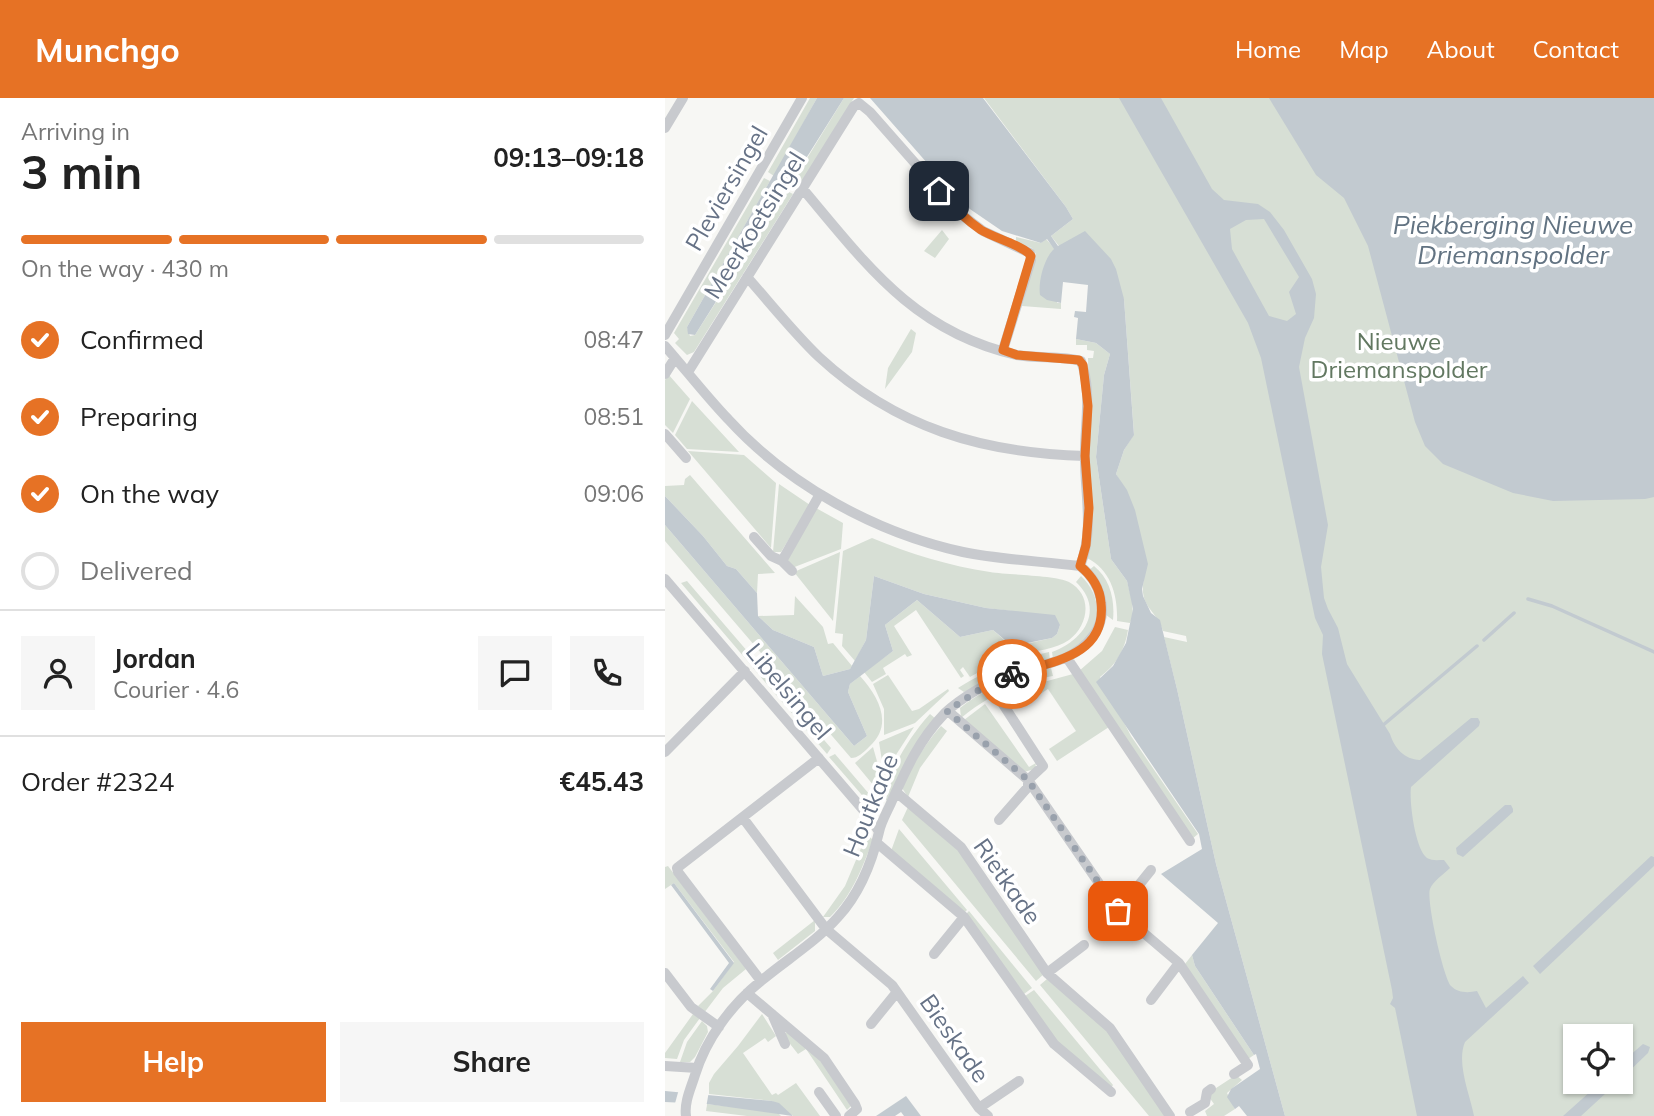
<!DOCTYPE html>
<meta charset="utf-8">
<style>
body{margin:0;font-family:Mulish,sans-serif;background:#f6f6f6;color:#222;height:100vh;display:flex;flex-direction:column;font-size:26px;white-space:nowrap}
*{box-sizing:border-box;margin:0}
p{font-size:23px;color:#767676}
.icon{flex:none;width:38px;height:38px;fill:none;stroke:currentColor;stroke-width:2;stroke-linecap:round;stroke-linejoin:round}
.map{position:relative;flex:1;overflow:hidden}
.sheet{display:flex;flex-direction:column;background:#fff;width:665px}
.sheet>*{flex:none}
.controls{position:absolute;left:898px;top:926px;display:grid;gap:14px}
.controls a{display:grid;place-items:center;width:70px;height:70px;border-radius:0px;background:#fff;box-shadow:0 2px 5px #0004;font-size:35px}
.pin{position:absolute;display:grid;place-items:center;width:60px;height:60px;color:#fff;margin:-30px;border-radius:14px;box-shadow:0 4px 10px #0006}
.courier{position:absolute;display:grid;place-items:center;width:70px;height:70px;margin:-35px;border:5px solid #e67225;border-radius:50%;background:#fff;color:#222;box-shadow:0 2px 9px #0007}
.headline em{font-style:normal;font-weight:700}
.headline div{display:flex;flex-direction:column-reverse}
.headline{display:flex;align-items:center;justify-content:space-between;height:119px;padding:0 21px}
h1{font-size:46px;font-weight:700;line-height:52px}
.bar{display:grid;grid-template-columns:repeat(4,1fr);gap:10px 7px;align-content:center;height:84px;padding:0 21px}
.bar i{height:9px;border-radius:5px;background:#e0e0e0}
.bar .active{background:#e67225}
.bar p{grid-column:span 4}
.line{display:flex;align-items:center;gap:18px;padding:0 21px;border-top:2px solid #e0e0e0}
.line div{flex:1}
.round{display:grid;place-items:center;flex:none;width:74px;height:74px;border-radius:0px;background:#f6f6f6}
ol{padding:0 21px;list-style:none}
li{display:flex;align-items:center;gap:21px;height:77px}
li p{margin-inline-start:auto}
li .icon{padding:7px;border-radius:50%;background:#e67225;color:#fff;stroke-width:4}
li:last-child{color:#767676}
li i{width:38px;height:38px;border:4px solid #e0e0e0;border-radius:50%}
.action{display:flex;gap:14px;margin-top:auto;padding:14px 21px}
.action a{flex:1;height:80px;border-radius:0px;background:#e67225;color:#fff;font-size:28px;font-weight:700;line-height:80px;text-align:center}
.action a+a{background:#f6f6f6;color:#222}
header{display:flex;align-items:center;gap:42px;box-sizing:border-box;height:98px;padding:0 35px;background:#e67225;color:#fff}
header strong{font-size:33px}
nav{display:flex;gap:38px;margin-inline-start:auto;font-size:24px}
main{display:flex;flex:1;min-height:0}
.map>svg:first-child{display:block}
.green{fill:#d7dfd5;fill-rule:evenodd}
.water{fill:#c2cad0;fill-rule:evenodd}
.pier{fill:#f7f7f4}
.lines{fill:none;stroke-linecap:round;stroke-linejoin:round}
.stream{stroke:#c2cad0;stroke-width:3.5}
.minor{stroke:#c8cace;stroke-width:10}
.done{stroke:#99a1ac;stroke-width:7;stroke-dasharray:0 12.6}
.route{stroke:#e67225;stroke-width:9}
.labels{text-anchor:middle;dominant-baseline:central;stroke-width:7;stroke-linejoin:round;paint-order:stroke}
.street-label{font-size:24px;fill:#667286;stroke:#fff}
.park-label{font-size:24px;fill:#627861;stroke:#fff}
.water-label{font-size:26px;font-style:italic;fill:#627382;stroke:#fff}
</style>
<header>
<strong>Munchgo</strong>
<nav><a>Home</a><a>Map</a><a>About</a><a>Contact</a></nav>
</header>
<main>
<section class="sheet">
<div class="headline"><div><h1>3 min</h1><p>Arriving in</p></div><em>09:13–09:18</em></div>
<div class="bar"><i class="active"></i><i class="active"></i><i class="active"></i><i></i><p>On the way · 430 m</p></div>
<ol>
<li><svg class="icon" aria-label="check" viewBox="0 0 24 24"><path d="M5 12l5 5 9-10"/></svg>Confirmed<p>08:47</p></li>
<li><svg class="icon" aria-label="check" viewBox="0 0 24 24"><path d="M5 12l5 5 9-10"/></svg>Preparing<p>08:51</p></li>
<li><svg class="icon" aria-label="check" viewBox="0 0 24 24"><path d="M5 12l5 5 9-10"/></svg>On the way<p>09:06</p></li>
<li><i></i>Delivered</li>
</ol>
<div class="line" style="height:126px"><a class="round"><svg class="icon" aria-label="person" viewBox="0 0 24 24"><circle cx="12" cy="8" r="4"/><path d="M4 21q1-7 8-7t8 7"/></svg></a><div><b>Jordan</b><p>Courier · 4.6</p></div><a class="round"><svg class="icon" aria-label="chat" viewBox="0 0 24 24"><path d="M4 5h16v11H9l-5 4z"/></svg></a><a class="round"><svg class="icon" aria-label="phone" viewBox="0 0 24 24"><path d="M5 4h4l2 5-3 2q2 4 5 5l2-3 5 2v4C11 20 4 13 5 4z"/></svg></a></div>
<div class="line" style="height:91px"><div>Order #2324</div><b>€45.43</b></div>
<div class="action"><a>Help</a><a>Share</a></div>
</section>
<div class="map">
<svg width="989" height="1018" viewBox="0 0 989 1018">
<rect width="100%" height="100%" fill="#f7f7f4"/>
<path class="green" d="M145,0H152L109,78L103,74Z
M179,0H189L132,92L125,88Z
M319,0H989V1018H620L551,766L512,591L499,539L522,544L521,538L498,533C492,512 473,509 479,481L459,390L451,376L459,352L469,336L459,201L394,148L386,138L408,121L401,109ZM910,938H956V984H910Z
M99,80L105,83L22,229L25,238L30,237L122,93L128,96L29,254L22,257L10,245L14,241L9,235Z
M277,132L284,141L270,160L259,153Z
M351,139L376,145L381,141L390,151L392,205H396V211L357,208L371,156L367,150L351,144Z
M246,231L251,235L247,254L220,291L223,270Z
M411,241L431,245L445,256L439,277L431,359L446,461L462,483L467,503L468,518L465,525L452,523C453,498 446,472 422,460L425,383L423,260H428L429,253L422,252V247H411Z
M3,276L25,301L8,335L0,327V282Z
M27,303L74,354L22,351L10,337Z
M23,353L79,357L111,385L106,450Z
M25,377L110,475L93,476L92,495L71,471L62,468L38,438L0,398V388L19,387L20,381Z
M114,386L145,407L116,454H108Z
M151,410L178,425L176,451L127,470L121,463Z
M0,427L189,648L202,638L183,594L185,586L195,578C214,599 229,627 204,649C198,655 193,660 186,660L0,443Z
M207,440C245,456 285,468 325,474C343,477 391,477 404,484C428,497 424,527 404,542C390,552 371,552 354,557C336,563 321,570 305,579L298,569L295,572L299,578L296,580L251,512L229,528L247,557L242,559L240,556L218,570L221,576L207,584L199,574L228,553L220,527L252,502L295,539L328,532L347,549L387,540L392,536L395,527L347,513L321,510L259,496L209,478L201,542L190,563L177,548L178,536L170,535L178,453Z
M175,454L168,523L129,474Z
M429,468C445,481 450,501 448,522L441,517L423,473Z
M416,478C435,495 439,526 419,545C411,552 398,556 388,561L387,554C419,542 440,512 411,484Z
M22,483L89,561L85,566L16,485Z
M130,498L158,529L163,546L168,545L187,568L185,571L158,578L149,549L108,532L93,518L129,517Z
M450,529L463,532C460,552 451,567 435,579L466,638L533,736L527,741L414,573L437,553Z
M384,554L385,562L299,594L293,590C322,572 350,561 384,554Z
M91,566L94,567L166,650L162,656L88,570Z
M386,570L388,578C353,583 323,598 296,620L295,610C323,588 353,579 386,570Z
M408,576L444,629L392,663L384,651L411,633L383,591L355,609L345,593Z
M223,577L247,613L254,611L283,591L284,593L250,625L219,637V611L208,586Z
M320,606L364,669L371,665L370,671L359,674L299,622Z
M265,616L271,621L223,704L217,697C229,667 243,640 265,616Z
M276,628L282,633L255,670L243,699L237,690C247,667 260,646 276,628Z
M249,629L227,663L220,682L214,644Z
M208,649L215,674L214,694L190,665Z
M170,656L211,704L209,711L164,659Z
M243,709L293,752L379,876L371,883L237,722Z
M234,731L302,812L299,815L226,753Z
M202,736L208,742C197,770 187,798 165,819H158L180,788Z
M3,768L81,871L58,890L39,915L33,908L48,893L69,864L9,785L0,791V769Z
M304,813L367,890L359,896L301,816Z
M150,822V833L113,862L108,855Z
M527,857L530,868L589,957L583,961L520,866Z
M382,881L442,932L500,1018H484L375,887Z
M369,892L448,987L446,990L392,945L360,898Z
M28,916L35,920L19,942L12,961L0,960V955Z
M97,916L111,938L103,944L100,940L78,955L107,997L111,995L113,997L131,985L155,1018H128L107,1003L44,996V985L49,976L73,948Z
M37,923L42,928L43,934L30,959L25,964H15L22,944Z
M124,933L153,959L186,1008L182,1012L141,951L133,956L118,937Z
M571,977L577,982L562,995L570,1011L559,1018H542L540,1013L549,1006L544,999L545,994Z
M42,1006L112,1014L116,1018H82L41,1013Z"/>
<path class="water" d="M152,0H179L30,237L23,236L22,229Z
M205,0H318L401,109L408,121L386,138L393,148L420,133L446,161L451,171L459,201L469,337L459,352L451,376L462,392L470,412L483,466L477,491L478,498L486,515L495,522L512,591L551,766L620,1018H582L574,1008L570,1011L562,999L566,991L595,971L591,956L589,957L530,868L527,857L553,825L496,776L537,751L534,736L431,584L448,568L461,545L468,511L462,483L446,461L431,359L439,277L445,256L431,245L411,241L413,220L409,219L410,213L421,214L423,187L398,184L396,205L382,202L375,197C373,184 379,160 389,151L382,141L376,145L337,133L299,107Z
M454,0H496L547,91L559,102L593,106L605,114L619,132L647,181L651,196L649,220L640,240L634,269L663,427L656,469L659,500L663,511L673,530L682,566L725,636C730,651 739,661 755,662L806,620H813L815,624L814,628L746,689C744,703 750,751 762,760C767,763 773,762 779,762L785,770C779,776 768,783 765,791C761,801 778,878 786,888C793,895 803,895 812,893L821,910L858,878L864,885L800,944C791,965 805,997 809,1018H752L730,910L725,906L728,900L727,892L657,556L658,537L650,520L596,260L583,225ZM599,121L634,179L624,194L631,216L622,223L604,218L567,151L565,131L581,122Z
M604,0H989V399L980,401L888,403L848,395L778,366L760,348L750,324L703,148L679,100L651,77Z
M0,398L38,438L62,468L71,471L92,495L93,518L108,532L149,549L158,578L185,571L201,542L209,478L259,496L321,510L390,517L395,527L392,536L387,540L347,548L328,532L295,539L252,502L220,527L228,553L185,586L183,594L202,638L189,648L0,427Z
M840,707H846L848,711V714L798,759L792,756L791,750Z
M986,758L989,759V768L875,876L868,868Z
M9,785L69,865L48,893L45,891L64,865L6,787Z
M978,946L985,949L983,955L956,981V965Z
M936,984H953L916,1018H898Z
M0,993L107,1003L114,1005L128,1018L42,1006L0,1004Z
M241,998L256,1018H239L236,1014L230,1018H211Z"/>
<path class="pier" d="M14,991L44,993L41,1010L9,1009Z"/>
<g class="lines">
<path class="stream" d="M863,501L887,508L989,554
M819,542L849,515
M717,628L812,548"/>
<path class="minor" d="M0,30L18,0
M137,90C201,166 249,234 352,257C373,261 396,257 416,263C427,292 420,325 420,355C419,393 430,431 415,468
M82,179C106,206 128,234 154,259C231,330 317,355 420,358
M0,237L137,0
M0,248C21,272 41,298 63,321C123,387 211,435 298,454C336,462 376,463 415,468
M23,274L189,8L194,5L205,14L293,114L318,133L365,155L366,162L338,252
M0,276L10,260
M0,336L21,360
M89,439L106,458L117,463L127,473
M117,463L155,396
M0,481L206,721L214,734
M402,560L525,743
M334,600L378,668L363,682V689L334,722
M283,613L363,682L453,813L514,865L583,967L569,976
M0,654L80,573
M231,694L296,749L382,875L445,930L505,1018
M78,720L161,831L227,887L314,1010L323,1018
M212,745L299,819L389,946L446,994
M453,813L486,772
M269,856L299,819
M0,875L26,909L54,929
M382,875L419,847
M96,883L13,774L12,770L154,660
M82,895L159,960L190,1006L192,1011L184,1018
M486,902L514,865
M107,916L120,946
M206,926L232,894
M0,968L32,970
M154,994L171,1018
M314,1010L354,983
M525,1014L540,1005L542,994L546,991
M21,1018C19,1004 26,990 30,977C41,941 66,907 96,883C121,862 151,844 173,819C194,796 207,764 214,734C216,724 222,714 226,705C241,671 254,642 280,615C297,599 322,585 343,577C373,566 408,566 428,538C445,516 436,484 415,468"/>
</g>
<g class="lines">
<path class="done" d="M347,576L317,590L282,613L363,682L453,813"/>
<path class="route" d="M274,93C287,108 300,121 316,132C329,140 360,148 366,158L338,252L352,257L414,262L418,267L423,308L420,358L424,410L421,447L415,468C426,477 435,490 436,505C442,559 384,564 347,576"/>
</g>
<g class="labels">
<g class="street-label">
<text transform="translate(61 90) rotate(-60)">Pleviersingel</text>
<text transform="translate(89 127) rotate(-58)">Meerkoetsingel</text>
<text transform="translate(124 593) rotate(50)">Libelsingel</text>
<text transform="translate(205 707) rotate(-68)">Houtkade</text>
<text transform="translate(343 783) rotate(55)">Rietkade</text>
<text transform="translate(290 940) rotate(55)">Bieskade</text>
</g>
<g class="park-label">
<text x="734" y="243">Nieuwe<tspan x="734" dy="28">Driemanspolder</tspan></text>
</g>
<g class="water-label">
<text x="848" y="126">Piekberging Nieuwe<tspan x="848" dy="30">Driemanspolder</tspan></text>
</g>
</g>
</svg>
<div class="controls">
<a><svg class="icon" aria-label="locate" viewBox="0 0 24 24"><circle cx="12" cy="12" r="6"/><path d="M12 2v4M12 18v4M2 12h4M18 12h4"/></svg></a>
</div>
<div class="pin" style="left:453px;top:813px;background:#ea580c"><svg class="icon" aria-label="bag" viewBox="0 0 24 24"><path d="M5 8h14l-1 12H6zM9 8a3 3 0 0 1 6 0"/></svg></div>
<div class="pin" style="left:274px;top:93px;background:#1f2937"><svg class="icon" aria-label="home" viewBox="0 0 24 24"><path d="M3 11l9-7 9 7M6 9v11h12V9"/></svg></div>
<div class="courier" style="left:347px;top:576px"><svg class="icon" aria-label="bike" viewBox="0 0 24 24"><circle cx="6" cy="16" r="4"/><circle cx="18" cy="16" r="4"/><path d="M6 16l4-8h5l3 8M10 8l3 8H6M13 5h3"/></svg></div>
</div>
</main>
